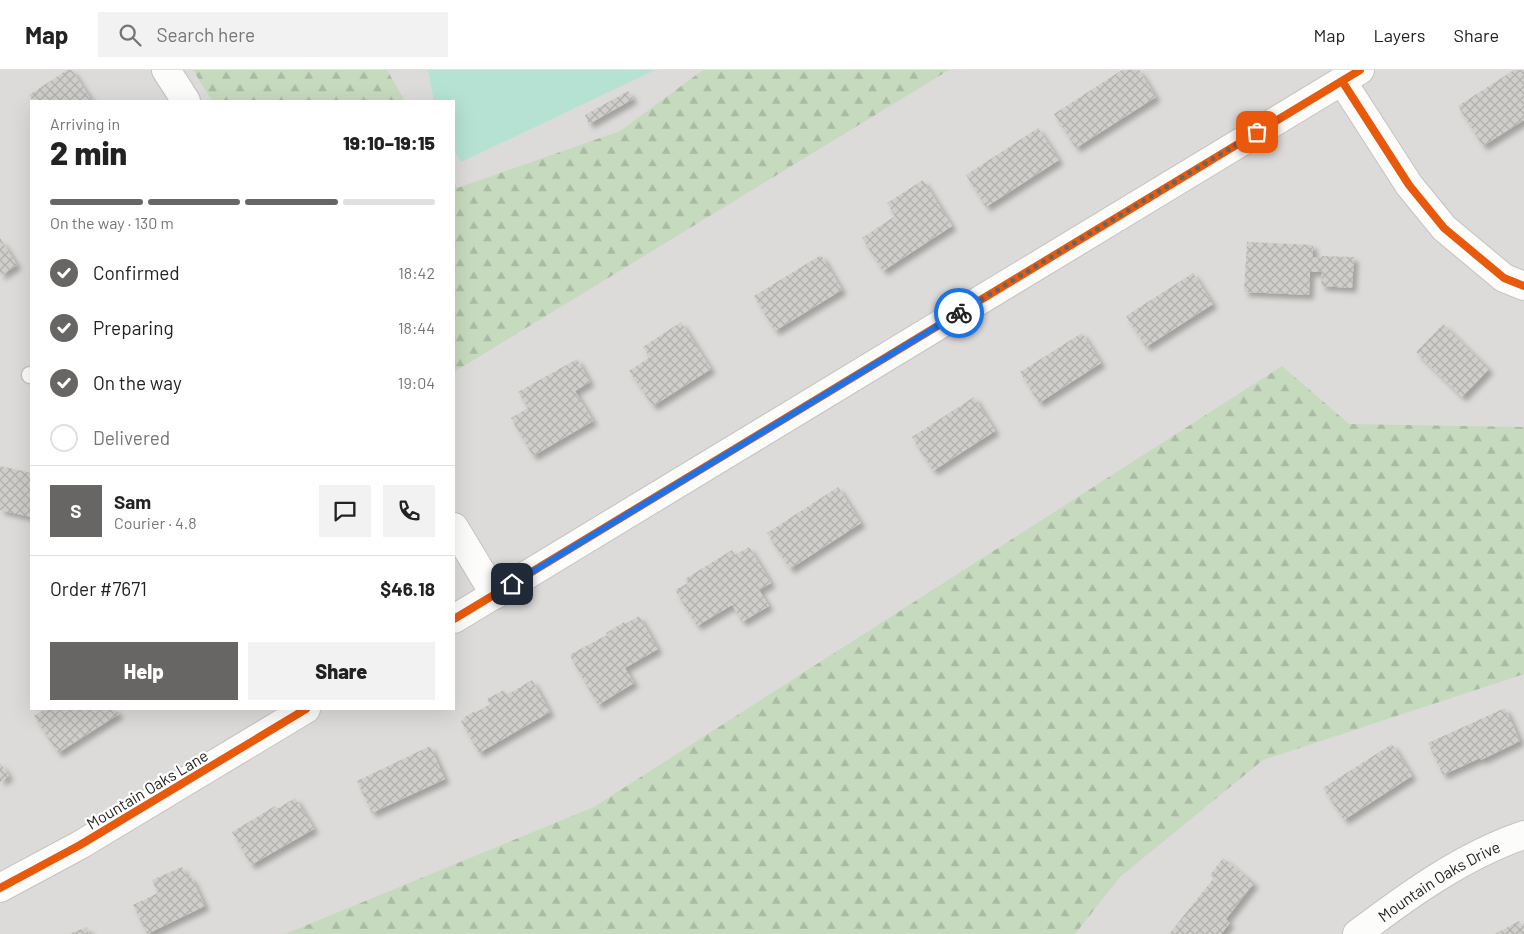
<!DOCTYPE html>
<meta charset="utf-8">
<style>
body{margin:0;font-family:Barlow,sans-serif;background:#f2f2f2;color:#222;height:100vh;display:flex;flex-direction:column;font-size:19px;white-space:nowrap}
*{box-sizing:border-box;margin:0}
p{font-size:16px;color:#767676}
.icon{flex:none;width:28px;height:28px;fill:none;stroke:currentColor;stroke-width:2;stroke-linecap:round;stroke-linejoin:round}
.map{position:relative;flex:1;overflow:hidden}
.sheet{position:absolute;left:30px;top:30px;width:425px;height:610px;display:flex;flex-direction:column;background:#fff;border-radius:0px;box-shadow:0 5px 20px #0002}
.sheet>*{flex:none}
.pin{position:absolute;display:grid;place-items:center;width:42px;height:42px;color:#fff;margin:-21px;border-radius:10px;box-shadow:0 2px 8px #0006}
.courier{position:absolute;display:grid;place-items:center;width:50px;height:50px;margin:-25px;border:4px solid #1a73e8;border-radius:50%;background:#fff;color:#222;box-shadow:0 1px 6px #0007}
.summary em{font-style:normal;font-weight:800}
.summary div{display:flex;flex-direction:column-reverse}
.summary{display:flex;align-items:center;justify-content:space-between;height:85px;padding:0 20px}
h1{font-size:32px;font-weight:800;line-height:38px}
.bar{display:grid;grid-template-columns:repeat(4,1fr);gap:8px 5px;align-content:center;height:60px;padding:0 20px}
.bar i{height:6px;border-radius:4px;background:#e0e0e0}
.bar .selected{background:#676665}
.bar p{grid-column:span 4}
.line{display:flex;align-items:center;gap:12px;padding:0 20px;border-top:1px solid #e0e0e0}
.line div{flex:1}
.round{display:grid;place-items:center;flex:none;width:52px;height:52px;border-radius:0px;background:#f2f2f2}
ol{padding:0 20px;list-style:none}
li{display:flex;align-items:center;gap:15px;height:55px}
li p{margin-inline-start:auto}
li .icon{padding:5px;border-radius:50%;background:#676665;color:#fff;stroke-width:4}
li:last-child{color:#767676}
li i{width:28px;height:28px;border:2px solid #e0e0e0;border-radius:50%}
.action{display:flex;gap:10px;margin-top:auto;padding:10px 20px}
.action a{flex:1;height:58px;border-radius:0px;background:#676665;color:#fff;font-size:20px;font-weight:800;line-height:58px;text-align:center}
.action a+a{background:#f2f2f2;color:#222}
header{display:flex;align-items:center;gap:30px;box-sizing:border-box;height:70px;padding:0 25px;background:#fff;border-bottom:1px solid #e0e0e0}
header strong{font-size:24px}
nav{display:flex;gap:28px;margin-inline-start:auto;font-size:18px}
.search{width:350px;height:45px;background:#f2f2f2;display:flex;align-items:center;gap:12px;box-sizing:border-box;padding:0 18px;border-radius:0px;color:#767676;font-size:19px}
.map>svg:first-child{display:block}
.residential{fill:#dcdbd9;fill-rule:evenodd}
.forest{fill:url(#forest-firs)}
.pitch{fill:#b5e2d2}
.building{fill:url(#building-cross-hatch);filter:url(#shadow)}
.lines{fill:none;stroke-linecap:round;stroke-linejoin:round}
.lane-casing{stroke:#c4c3c2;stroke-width:19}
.street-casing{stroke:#c4c3c2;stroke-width:30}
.lane{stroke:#fcfcfb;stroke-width:16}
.street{stroke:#fcfcfb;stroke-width:28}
.cycleway-casing{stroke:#fff;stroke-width:11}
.cycleway{stroke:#e8590c;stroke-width:8}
.done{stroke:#676665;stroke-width:5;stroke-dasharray:0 9}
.route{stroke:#1a73e8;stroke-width:6}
.labels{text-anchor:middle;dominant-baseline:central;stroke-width:4.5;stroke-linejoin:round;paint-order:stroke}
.street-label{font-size:16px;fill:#1f1f1f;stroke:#fff}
</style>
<header>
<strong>Map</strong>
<div class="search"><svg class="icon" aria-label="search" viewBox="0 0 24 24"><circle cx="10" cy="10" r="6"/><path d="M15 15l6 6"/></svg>Search here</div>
<nav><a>Map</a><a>Layers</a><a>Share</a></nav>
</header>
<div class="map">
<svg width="1524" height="864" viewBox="0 0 1524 864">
<defs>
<pattern id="forest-firs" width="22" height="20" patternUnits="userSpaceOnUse" patternTransform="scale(1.25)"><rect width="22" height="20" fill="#c6dabe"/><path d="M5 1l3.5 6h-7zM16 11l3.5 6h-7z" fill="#aabba3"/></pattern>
<pattern id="building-cross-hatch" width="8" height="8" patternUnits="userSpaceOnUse" patternTransform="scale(1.25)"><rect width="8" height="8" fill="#d0ceca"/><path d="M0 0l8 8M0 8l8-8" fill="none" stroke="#b2b0ad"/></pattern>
<filter id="shadow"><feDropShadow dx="4.5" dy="4.5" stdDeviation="2.5" flood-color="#0004"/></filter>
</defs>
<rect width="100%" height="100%" fill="#edebe7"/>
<path class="residential" d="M0,0H1524V864H0ZM31,31H454V639H31Z"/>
<path class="forest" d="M193,0H387L405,31H212Z
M703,0H949L454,302V112L457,118L620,61Z
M1282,296L1349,354L1524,357V604L1263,690L1120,807L1075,864H285L594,737Z"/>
<path class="pitch" d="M428,0H655L461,92L454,80V31H434Z"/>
<path class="building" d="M67,0H72L92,31H33L29,25Z
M1122,0H1139L1156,27L1076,78L1054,44Z
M1514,0H1524V50L1483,76L1458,36Z
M628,21L633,29L589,54L585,45Z
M1038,58L1059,90L986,137L966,105Z
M923,110L952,156L883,201L862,168L895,146L887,133Z
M0,168L17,195L0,206Z
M1247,172L1313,175V187L1321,188L1320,186L1354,187L1352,218L1321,216L1322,202H1310L1309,225L1244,222Z
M821,185L842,220L775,261L754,226Z
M1193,203L1213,234L1146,277L1126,246Z
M681,252L711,299L653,336L629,301L650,287L643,277Z
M1443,254L1489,299L1462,327L1416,282Z
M1082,263L1101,293L1039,333L1020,302Z
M577,289L590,312L575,321L593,351L533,386L511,348L528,338L518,322Z
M974,327L995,361L933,401L912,367Z
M0,396L31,403V447L0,440Z
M838,417L861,453L790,499L767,463Z
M749,477L771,513L759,520L769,536L742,552L732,535L697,556L675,520L688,513L685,509L732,480L735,485Z
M639,546L658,579L625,598L634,613L598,635L570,586L571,585V584L607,565L606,563L624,552L625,554Z
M532,610L550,642L479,683L461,651L464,649L463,648L475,641V643L490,634L487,629L504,620L507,625Z
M1505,638L1520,671L1481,690L1480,688L1443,705L1428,673Z
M45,639H115L119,644L58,683L34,646Z
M1392,674L1412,706L1344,750L1323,718Z
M430,676L445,709L372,743L357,711Z
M0,692L9,706L0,712Z
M295,728L314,759L251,795L232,762L275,736L277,739Z
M1223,788L1254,813L1226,849L1230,853L1221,864H1169L1214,808L1210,805Z
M182,797L187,808L191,807L205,836L147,864L133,835L158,823L152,810Z
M1519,851L1522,855L1524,854V864H1495Z
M87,857L89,864H69Z"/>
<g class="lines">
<defs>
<path id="lane" d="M30,305H31"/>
<g id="street">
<path d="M166,0L186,31"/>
<path d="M1342,11L1409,115L1444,158L1504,208L1524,216"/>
<path d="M454,457L495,525"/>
<path d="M454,549L1360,0"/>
<path d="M0,818L80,775L306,639"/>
<path id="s1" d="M1357,864C1407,826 1464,785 1524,765"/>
</g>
</defs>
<use href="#lane" class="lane-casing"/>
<use href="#street" class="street-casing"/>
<use href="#lane" class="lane"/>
<use href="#street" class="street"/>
<defs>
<path id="cycleway" d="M1342,11L1409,115L1444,158L1504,208L1524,216
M454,549L1360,0
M0,818L80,775L306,639"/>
</defs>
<use href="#cycleway" class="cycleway-casing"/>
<use href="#cycleway" class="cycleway"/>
</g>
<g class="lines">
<path class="done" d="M959,243L1257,62"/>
<path class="route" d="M512,514L959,243"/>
</g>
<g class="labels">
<g class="street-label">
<text transform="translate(147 719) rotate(-31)">Mountain Oaks Lane</text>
<text stroke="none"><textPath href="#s1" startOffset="98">Mountain Oaks Drive</textPath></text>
</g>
</g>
</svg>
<div class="pin" style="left:1257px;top:62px;background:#ea580c"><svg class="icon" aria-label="bag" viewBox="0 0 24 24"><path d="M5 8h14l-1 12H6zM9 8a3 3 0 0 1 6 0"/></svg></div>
<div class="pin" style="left:512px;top:514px;background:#1f2937"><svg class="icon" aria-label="home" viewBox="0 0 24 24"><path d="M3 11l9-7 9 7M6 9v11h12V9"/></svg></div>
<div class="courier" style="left:959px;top:243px"><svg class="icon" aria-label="bike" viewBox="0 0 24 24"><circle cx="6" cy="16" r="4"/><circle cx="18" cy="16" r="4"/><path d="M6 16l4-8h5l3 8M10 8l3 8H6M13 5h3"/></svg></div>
<section class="sheet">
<div class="summary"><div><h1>2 min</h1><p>Arriving in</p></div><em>19:10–19:15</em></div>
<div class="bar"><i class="selected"></i><i class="selected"></i><i class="selected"></i><i></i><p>On the way · 130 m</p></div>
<ol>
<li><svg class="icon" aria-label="check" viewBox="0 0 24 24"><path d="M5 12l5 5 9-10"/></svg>Confirmed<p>18:42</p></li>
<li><svg class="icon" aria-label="check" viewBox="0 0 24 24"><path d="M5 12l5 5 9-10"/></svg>Preparing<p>18:44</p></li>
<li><svg class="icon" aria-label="check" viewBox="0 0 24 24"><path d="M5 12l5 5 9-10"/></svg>On the way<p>19:04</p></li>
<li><i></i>Delivered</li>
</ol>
<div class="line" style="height:90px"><b class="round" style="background:#676665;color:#fff">S</b><div><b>Sam</b><p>Courier · 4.8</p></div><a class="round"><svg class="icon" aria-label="chat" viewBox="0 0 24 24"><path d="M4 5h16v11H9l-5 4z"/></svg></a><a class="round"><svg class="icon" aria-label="phone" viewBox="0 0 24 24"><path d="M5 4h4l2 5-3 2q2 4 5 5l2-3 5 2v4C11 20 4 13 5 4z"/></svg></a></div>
<div class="line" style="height:65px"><div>Order #7671</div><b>$46.18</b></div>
<div class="action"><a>Help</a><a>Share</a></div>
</section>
</div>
